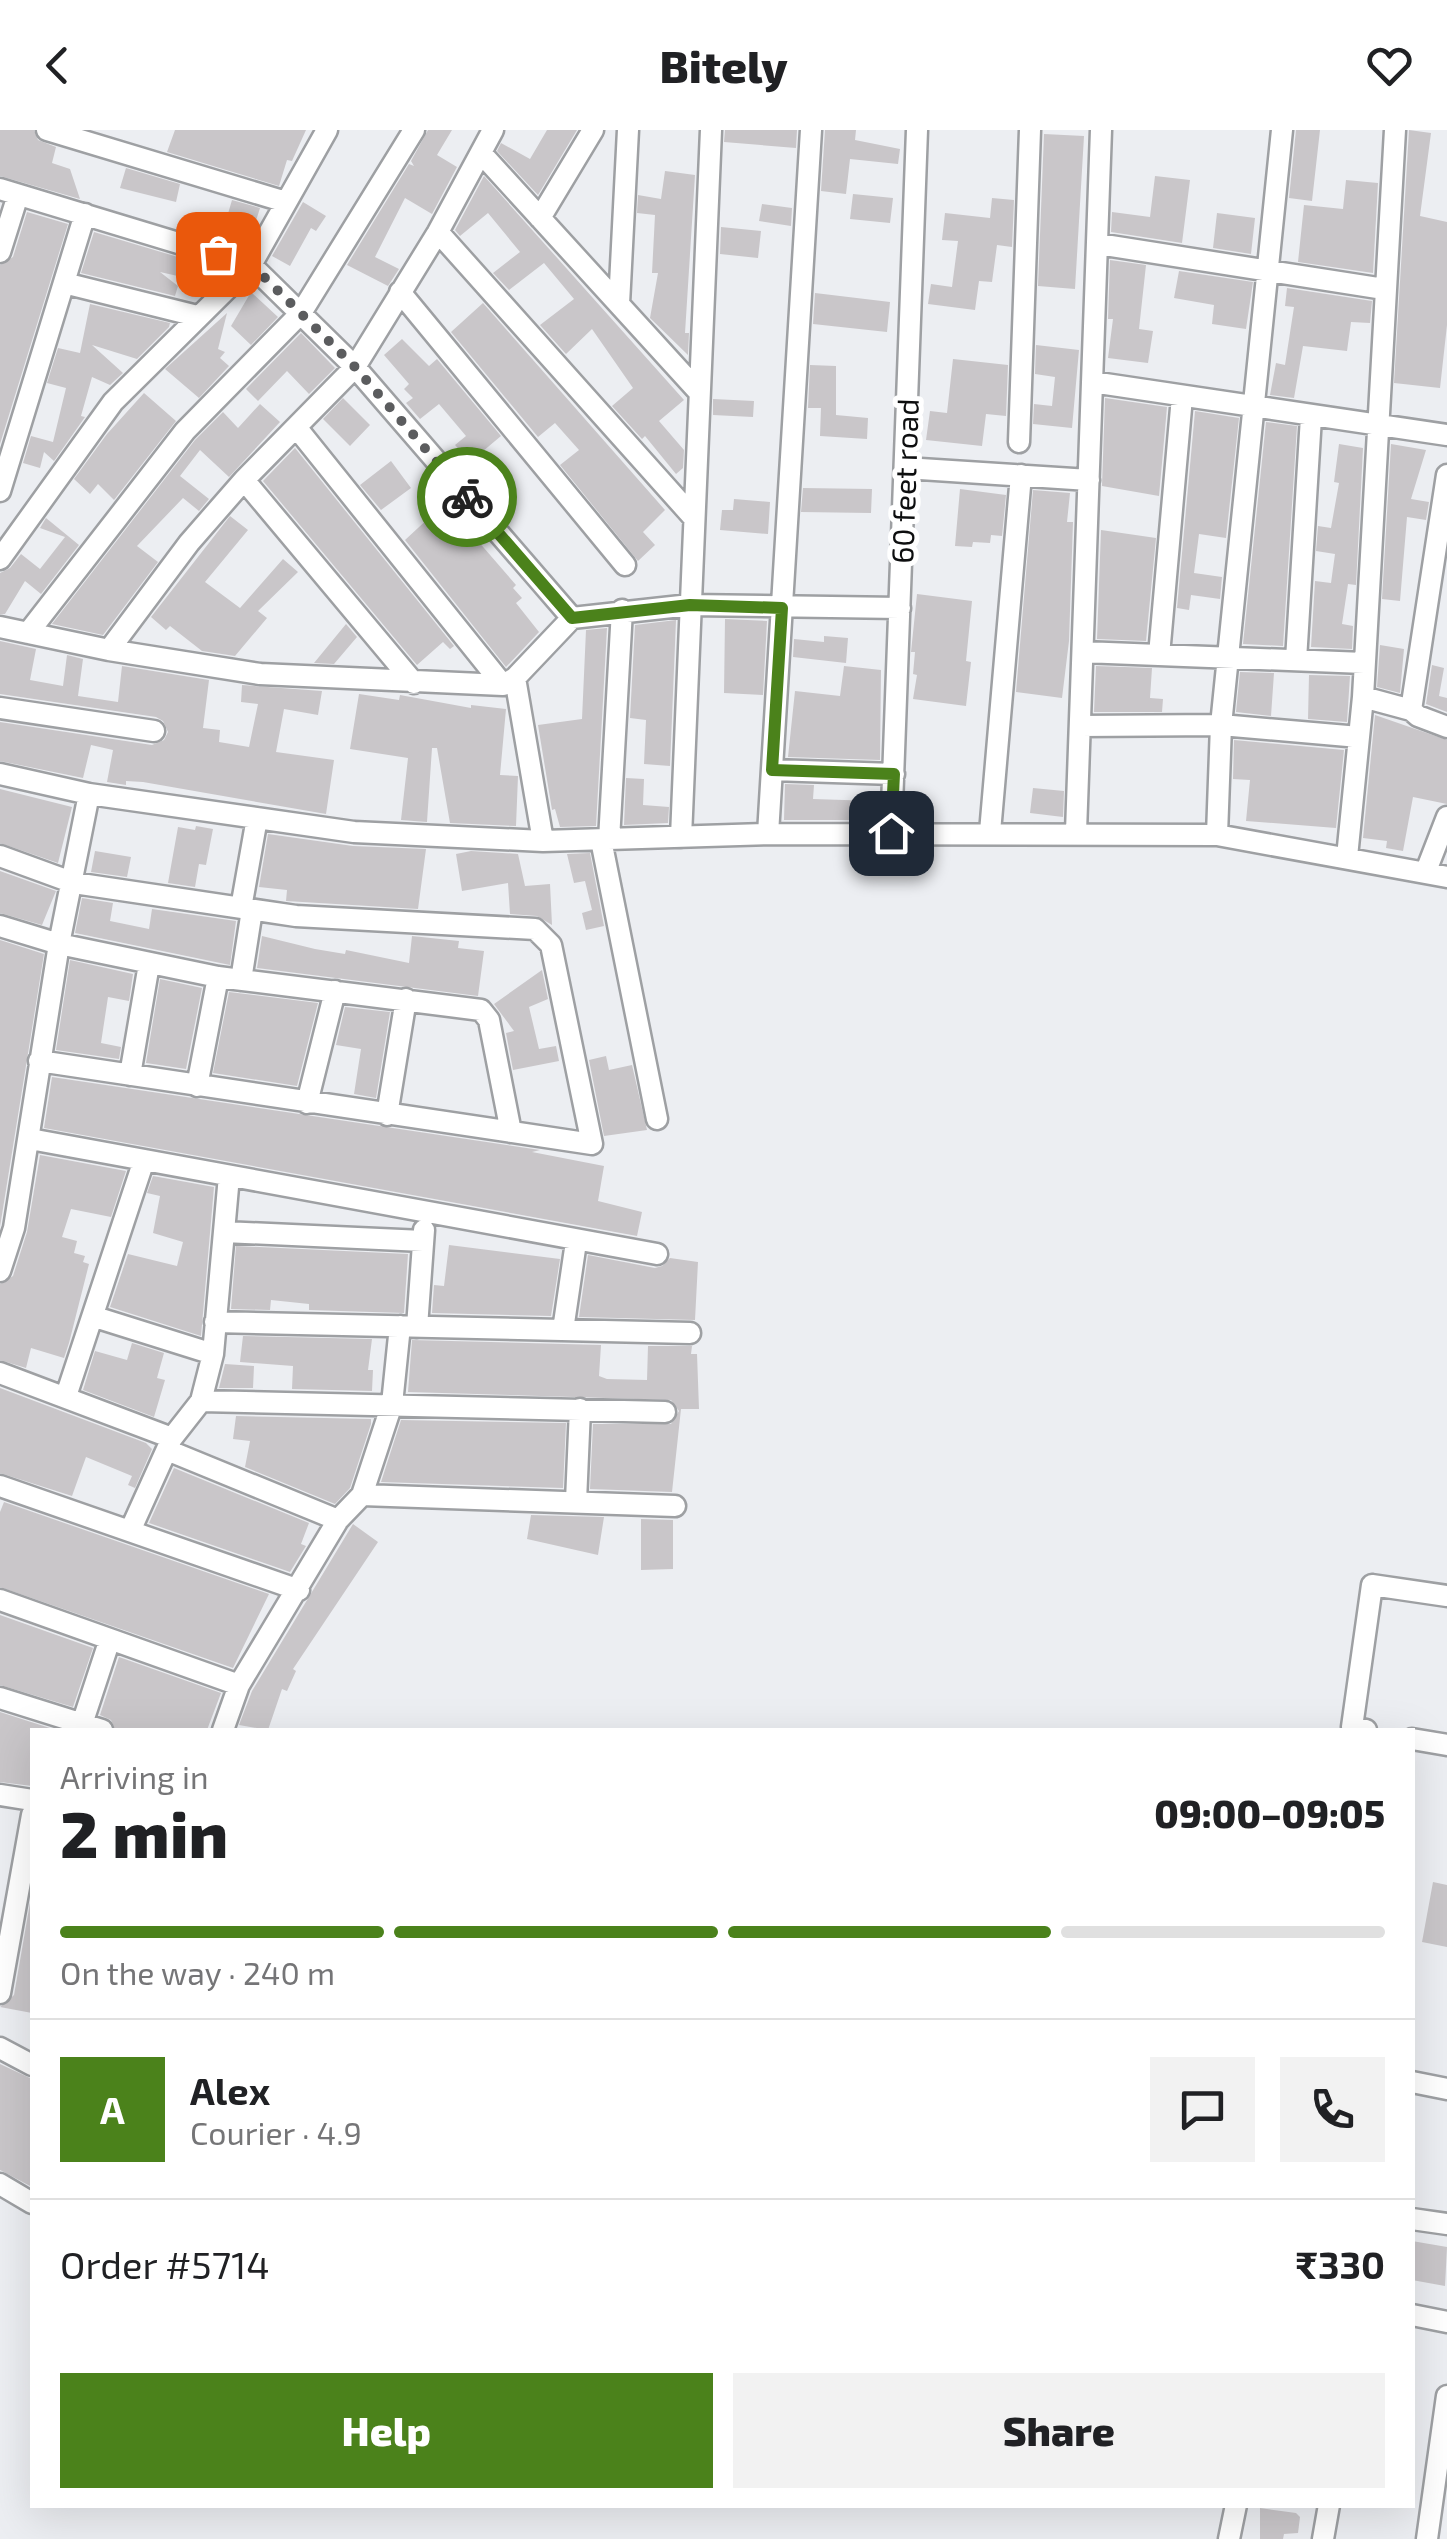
<!DOCTYPE html>
<meta charset="utf-8">
<style>
body{margin:0;font-family:"Exo 2",sans-serif;background:#f2f2f2;color:#202124;height:100vh;display:flex;flex-direction:column;font-size:38px;white-space:nowrap}
*{box-sizing:border-box;margin:0}
p{font-size:32px;color:#757577}
.icon{flex:none;width:55px;height:55px;fill:none;stroke:currentColor;stroke-width:2;stroke-linecap:round;stroke-linejoin:round}
.map{position:relative;flex:1;overflow:hidden}
.sheet{position:absolute;left:30px;top:1598px;width:1385px;height:780px;display:flex;flex-direction:column;background:#fff;border-radius:0px;box-shadow:0 10px 40px #0002}
.sheet>*{flex:none}
.pin{position:absolute;display:grid;place-items:center;width:85px;height:85px;color:#fff;margin:-42px;border-radius:20px;box-shadow:0 5px 15px #0006}
.courier{position:absolute;display:grid;place-items:center;width:100px;height:100px;margin:-50px;border:8px solid #4b821b;border-radius:50%;background:#fff;color:#222;box-shadow:0 2px 12px #0007}
.summary em{font-style:normal;font-weight:800}
.summary div{display:flex;flex-direction:column-reverse}
.summary{display:flex;align-items:center;justify-content:space-between;height:170px;padding:0 30px}
h1{font-size:65px;font-weight:800;line-height:75px}
.bar{display:grid;grid-template-columns:repeat(4,1fr);gap:15px 10px;align-content:center;height:120px;padding:0 30px}
.bar i{height:12px;border-radius:8px;background:#e0e0e0}
.bar .active{background:#4b821b}
.bar p{grid-column:span 4}
.line{display:flex;align-items:center;gap:25px;padding:0 30px;border-top:2px solid #e0e0e0}
.line div{flex:1}
.round{display:grid;place-items:center;flex:none;width:105px;height:105px;border-radius:0px;background:#f2f2f2}
.cta{display:flex;gap:20px;margin-top:auto;padding:20px 30px}
.cta a{flex:1;height:115px;border-radius:0px;background:#4b821b;color:#fff;font-size:40px;font-weight:800;line-height:115px;text-align:center}
.cta a+a{background:#f2f2f2;color:#202124}
header{display:flex;justify-content:space-between;align-items:center;height:130px;padding:0 30px;background:#fff;font-size:45px;font-weight:800}
.map>svg:first-child{display:block}
.building{fill:#c9c6c9}
.lines{fill:none;stroke-linecap:round;stroke-linejoin:round}
.street-casing{stroke:#9ea0a3;stroke-width:25}
.street{stroke:#fff;stroke-width:20}
.done{stroke:#5b5c5e;stroke-width:10;stroke-dasharray:0 18}
.route{stroke:#4b821b;stroke-width:12}
.labels{text-anchor:middle;dominant-baseline:central;stroke-width:10;stroke-linejoin:round;paint-order:stroke}
.street-label{font-size:30px;fill:#0d0e0f;stroke:#fff}
</style>
<header><svg class="icon" aria-label="back" viewBox="0 0 24 24"><path d="M15 5l-7 7 7 7"/></svg>Bitely<svg class="icon" aria-label="heart" viewBox="0 0 24 24"><path d="M12 20l-8-8c-3-5 5-10 8-4 3-6 11-1 8 4z"/></svg></header>
<div class="map">
<svg width="1447" height="2409" viewBox="0 0 1447 2409">
<rect width="100%" height="100%" fill="#eceef2"/>
<path class="building" d="M0,0H34L38,10L56,17L52,33L70,39L80,69L0,46Z
M175,0H306L292,31L287,30L279,56L167,22Z
M428,0H452L437,25L457,37L432,84L405,68L375,127L399,139L388,156L347,135L409,34L414,36L411,31Z
M547,0H577L538,65L497,21L501,13L530,29Z
M725,0H797L796,18L724,12Z
M825,0H856L855,10L900,19L898,34L850,29L846,64L821,61Z
M1296,0H1320L1312,71L1289,68Z
M1409,0L1431,3L1420,86L1447,92V195L1440,258L1394,253Z
M1044,4L1084,6L1075,159L1038,156Z
M126,38L180,54L176,72L120,58Z
M665,41L695,45L685,203H689L688,225L650,188L658,143H652L655,85L637,83L638,65L661,69Z
M484,46L684,270L659,291L684,320L683,338L676,344L645,306L642,309L612,276L633,258L592,199L566,224L540,195L574,169L544,133L509,160L493,143L520,122L488,83L460,106L455,100Z
M1155,46L1190,50L1182,113L1111,102L1112,82L1150,87Z
M1346,50L1378,53L1373,143L1298,132L1304,75L1343,79Z
M853,64L893,68L890,93L850,89Z
M992,68L1014,70L1012,117L997,115L992,152L979,151L975,180L928,174L931,154L952,157L958,111L942,110L945,83L990,88Z
M232,70L260,78L255,94L247,92L242,118L220,111Z
M303,72L326,86L316,101L311,98L290,136L272,126Z
M762,74L792,78L791,96L759,91Z
M27,82L68,94L0,314V135L13,127Z
M1217,83L1255,88L1251,124L1213,118Z
M721,97L761,101L758,128L720,124Z
M94,102L225,141L213,154L160,142L178,156L175,166L81,143Z
M1110,130L1146,135L1139,199L1153,201L1148,233L1108,228L1113,189H1108Z
M1179,141L1253,152L1246,199L1212,194L1214,175L1174,168Z
M1287,158L1372,171L1370,193L1351,192L1347,221L1303,216L1294,268L1270,265L1276,233L1285,235L1294,177L1285,176Z
M251,162L278,187L251,215L231,196Z
M815,163L890,172L887,202L813,194Z
M483,173L665,380L643,402L655,415L638,431L560,335L579,320L555,293L538,307L451,202Z
M90,174L170,193L169,197L137,229L92,215L123,243L110,255L92,247L81,286L85,287L54,331L44,322L40,338L23,333L31,306L53,312L66,258L47,253L58,218L80,223Z
M227,183L218,219L225,222L220,228L229,236L199,268L165,239Z
M301,203L335,238L309,264L287,241L258,271L246,259Z
M402,209L429,236L437,229L501,306L470,332L455,315L466,306L439,274L420,289L406,273L413,268L404,259L409,254L384,225Z
M1036,215L1079,220L1072,298L1033,294L1034,274L1052,276L1055,247L1035,244Z
M953,229L1008,235L1006,286L986,284L982,316L926,310L930,281L947,283Z
M810,235L836,236V285L868,288L867,309L820,306L821,278H808Z
M144,263L176,291L114,370L98,354L90,364L74,349L107,304Z
M343,268L370,295L350,316L323,289Z
M1105,268L1167,277L1159,366L1102,356Z
M713,269L754,271L753,287L713,285Z
M260,274L280,292L229,347L200,320L180,346L209,369L199,381L183,368L137,416L158,432L103,505L52,494L195,310L223,282L238,298Z
M1195,281L1239,288L1226,408L1199,404L1194,443L1222,447L1220,469L1191,465L1189,480L1177,478Z
M1266,292L1297,296L1283,516L1243,514Z
M1339,314L1363,318L1356,455L1348,454L1342,494L1353,496L1352,519L1311,517L1315,451L1331,453L1335,424L1316,421L1318,396L1331,398L1339,353L1334,352Z
M1391,314L1426,320L1411,369L1429,372L1426,390L1407,387L1400,471L1382,469Z
M295,318L454,516L450,519L443,512L417,535L263,351Z
M391,331L411,358L381,380L360,355Z
M803,358L872,359L871,383L801,382Z
M960,359L1006,365L1002,406L991,405L990,413L973,412L972,417L955,416Z
M1033,360L1070,363L1067,392H1073L1069,511L1062,568L1016,562Z
M734,369L770,372L768,404L720,400L722,380H733Z
M445,373L516,455L513,458L522,468L516,473L539,502L506,537L405,410Z
M230,386L248,400L205,452L240,478L283,429L298,442L258,481L267,488L235,526L202,521L170,496L166,500L151,487Z
M46,388L79,415L41,464L25,451L5,484H0V443L10,438L21,424L40,439L65,407L40,398Z
M1101,400L1156,408L1146,511L1097,509Z
M917,464L972,471L966,531L971,532L966,576L913,569L917,545L913,544L915,522H911Z
M725,489L767,491L763,565L724,563Z
M676,490L670,636L644,634L646,590L630,588L635,495Z
M346,494L357,507L334,534L314,533Z
M607,498L596,696L560,697L555,679L552,680L538,595L582,589L586,500Z
M824,506L848,508L846,533L793,527L794,509L824,512Z
M0,511L36,519L30,550L63,556L67,525L83,529L78,566L118,572L122,536L209,550L203,598L220,600L219,612L249,617L258,574L241,572L242,555L322,561L318,585L284,579L276,622L334,630L326,684L143,652L126,651V655L107,652L113,620L91,615L83,648L0,631V592L152,615L164,610L168,602L163,591L156,587L0,564Z
M1380,515L1404,519L1400,563L1377,557Z
M1432,535L1444,538L1439,566L1447,568V582L1426,574Z
M844,536L881,540L880,630L788,627L795,561L840,566Z
M1096,536L1152,538L1150,568L1163,569L1162,582H1094Z
M1240,542L1274,543L1271,586L1236,582Z
M1309,545L1350,546L1347,592L1308,589Z
M359,564L399,570L400,565L471,578V575L506,579L500,645L518,646L516,696L450,693L437,618H432L427,692L401,690L408,628L350,619Z
M1375,585L1447,610V674L1413,667L1403,721L1386,718L1387,711L1363,708Z
M1234,610L1344,620L1336,698L1246,691L1250,650L1233,649Z
M626,648L644,649L643,675L669,677L668,693L624,695Z
M785,654L814,655L813,669L875,671L874,690H784Z
M1033,658L1064,661L1063,687L1030,683Z
M0,659L72,677L58,733L0,713Z
M196,696L213,699L206,735L199,734L195,757L168,753L178,697L195,700Z
M268,704L353,716L426,719L418,779L286,771L287,760L259,757Z
M95,721L131,727L127,747L91,742Z
M471,721L518,724L525,756L550,754L552,795L537,786L510,784L508,753L462,761L456,724Z
M590,723L604,796L586,800L582,783L592,780L585,751L574,753L567,724Z
M0,741L56,761L42,795L0,783Z
M82,768L113,773L110,791L149,799L152,779L236,791L230,835L75,803Z
M262,806L315,819L345,824L346,820L409,833L412,806L459,811L458,818L484,821L478,866L257,838Z
M0,810L44,824L0,1097Z
M70,830L133,844L129,871L108,867L101,913L121,917L119,929L56,920Z
M542,840L548,869L529,877L539,919L556,916L559,931L513,940L506,903L514,901L494,874Z
M160,849L202,858L186,939L146,933Z
M229,862L318,873L297,956L213,943Z
M345,877L390,882L376,968L354,964L361,919L336,915Z
M606,926L609,940L632,935L647,1000L604,1006L589,930Z
M52,947L540,1020L532,1022L604,1036L598,1071L642,1082L637,1106L44,998Z
M40,1025L126,1041L111,1087L71,1079L62,1107L77,1111L74,1123L85,1126L83,1132L89,1134L69,1213L64,1228L31,1218L26,1238L0,1230V1154L13,1146L27,1102Z
M153,1046L214,1057L201,1206L110,1177L128,1124L177,1136L183,1112L153,1103L160,1066L147,1063Z
M449,1115L560,1129L551,1186L432,1183L434,1155L444,1156Z
M236,1116L408,1124L404,1183L309,1180V1174L271,1170L270,1180L231,1179Z
M588,1125L655,1138L662,1136L670,1128L698,1132L695,1190L579,1187Z
M243,1206L372,1209L368,1240H373L372,1261L292,1259L293,1236L240,1232Z
M412,1210L601,1215L599,1246L607,1249L647,1250L648,1216H692L691,1224H697L699,1279H681L672,1362L590,1359L593,1294H671L679,1281L671,1270L408,1262Z
M132,1213L164,1223L157,1248L165,1250L154,1287L83,1260L95,1221L127,1230Z
M225,1234L254,1236L253,1258H219Z
M0,1258L146,1313L152,1319L135,1358L128,1355L132,1346L86,1327L72,1366L0,1343Z
M236,1286L371,1289V1294L350,1358L335,1374L245,1337L250,1311L233,1309Z
M401,1290L566,1293L563,1358L381,1352Z
M174,1338L309,1393L301,1414L306,1416L290,1442L149,1393Z
M4,1372L269,1464L233,1538L0,1457V1382Z
M531,1385L604,1387L598,1425L527,1409Z
M641,1389L673,1390V1439L641,1440Z
M353,1394L378,1412L293,1539L296,1541L287,1561L282,1559L268,1600L239,1595L252,1561Z
M0,1485L93,1518L73,1577L0,1555Z
M119,1527L221,1563L207,1600H115L111,1590L100,1585Z
M0,1582L56,1600H32V1656L0,1652Z
M1433,1752L1447,1755V1817L1422,1812Z
M30,1773L32,1774V1883L0,1877L14,1865Z
M0,1934L32,1949V2057L0,2040Z
M1412,2111L1447,2117L1445,2156L1412,2150Z
M1260,2378L1296,2383L1300,2387L1298,2403L1284,2404L1283,2409H1260Z"/>
<g class="lines">
<defs>
<path id="street" d="M47,0L286,72
M481,23L698,261
M0,59L251,135L355,237L572,488
M540,88L593,0
M438,102L693,387
M1098,114L1384,159
M0,122L18,65
M64,153L197,186
M400,162L625,435
M619,174L628,0
M1092,252L1447,305
M296,297L503,555
M1019,312L1030,0
M905,338L1089,350
M1447,345L1411,580L1418,586L1447,597
M244,350L414,553
M0,361L85,84
M0,429L113,272L251,135L327,0
M0,497L109,520L260,544L503,555L515,548L572,488L690,475L900,478
M28,503L185,301L301,183L414,0
M109,520L189,413L244,350L355,237L438,102L493,0
M1083,522L1364,533
M1159,525L1182,267
M1296,530L1311,287
M515,548L543,711
M1363,567L1411,580
M0,578L154,601
M1080,596L1221,595L1359,607
M772,640L894,644
M0,644L89,664L354,702L543,711L768,704L1217,705L1447,747
M990,702L1021,345
M1076,702L1101,0
M891,703L917,0
M768,704L811,0
M1217,705L1221,595L1282,0
M681,707L711,0
M601,710L657,989
M609,710L622,480
M0,726L74,753L296,786L535,799L551,815L592,1014L39,931
M1347,727L1363,567L1395,0
M1426,741L1447,687
M241,778L257,688
M0,796L59,814L218,847L481,880L489,890L511,1002
M241,850L252,780
M130,945L149,834
M197,956L218,847
M307,973L335,861
M387,985L406,869
M30,1009L657,1124
M224,1102L423,1111
M0,1141L14,1098L59,814L89,664
M95,1187L213,1224
M215,1192L690,1203
M417,1197L424,1100
M563,1200L576,1112
M0,1243L172,1308
M66,1266L144,1030
M201,1271L665,1282
M167,1320L338,1390
M0,1356L299,1460
M362,1365L675,1376
M576,1371L580,1279
M130,1401L172,1308L201,1271L213,1224L229,1046
M0,1470L239,1555
M0,1568L102,1600
M82,1594L110,1509
M223,1600L239,1555L338,1390L362,1365L392,1274L400,1196
M1366,1600L1352,1597L1372,1455L1447,1466
M1412,1609L1447,1615
M0,1665L32,1670
M0,1863L32,1685
M0,1918L32,1935
M1412,1952L1447,1959
M0,2054L32,2073
M1412,2089L1447,2094
M1412,2185L1447,2192
M1229,2409L1236,2375
M1323,2409L1329,2375
M1427,2409L1447,2266"/>
</defs>
<use href="#street" class="street-casing"/>
<use href="#street" class="street"/>
</g>
<g class="lines">
<path class="done" d="M218,124L251,134L355,237L467,367"/>
<path class="route" d="M467,367L572,488L690,475L782,478L772,640L894,644L891,703"/>
</g>
<g class="labels">
<g class="street-label">
<text transform="translate(904 351) rotate(-88)">60 feet road</text>
</g>
</g>
</svg>
<div class="pin" style="left:218px;top:124px;background:#ea580c"><svg class="icon" aria-label="bag" viewBox="0 0 24 24"><path d="M5 8h14l-1 12H6zM9 8a3 3 0 0 1 6 0"/></svg></div>
<div class="pin" style="left:891px;top:703px;background:#1f2937"><svg class="icon" aria-label="home" viewBox="0 0 24 24"><path d="M3 11l9-7 9 7M6 9v11h12V9"/></svg></div>
<div class="courier" style="left:467px;top:367px"><svg class="icon" aria-label="bike" viewBox="0 0 24 24"><circle cx="6" cy="16" r="4"/><circle cx="18" cy="16" r="4"/><path d="M6 16l4-8h5l3 8M10 8l3 8H6M13 5h3"/></svg></div>
<section class="sheet">
<div class="summary"><div><h1>2 min</h1><p>Arriving in</p></div><em>09:00–09:05</em></div>
<div class="bar"><i class="active"></i><i class="active"></i><i class="active"></i><i></i><p>On the way · 240 m</p></div>
<div class="line" style="height:180px"><b class="round" style="background:#4b821b;color:#fff">A</b><div><b>Alex</b><p>Courier · 4.9</p></div><a class="round"><svg class="icon" aria-label="chat" viewBox="0 0 24 24"><path d="M4 5h16v11H9l-5 4z"/></svg></a><a class="round"><svg class="icon" aria-label="phone" viewBox="0 0 24 24"><path d="M5 4h4l2 5-3 2q2 4 5 5l2-3 5 2v4C11 20 4 13 5 4z"/></svg></a></div>
<div class="line" style="height:130px"><div>Order #5714</div><b>₹330</b></div>
<div class="cta"><a>Help</a><a>Share</a></div>
</section>
</div>
